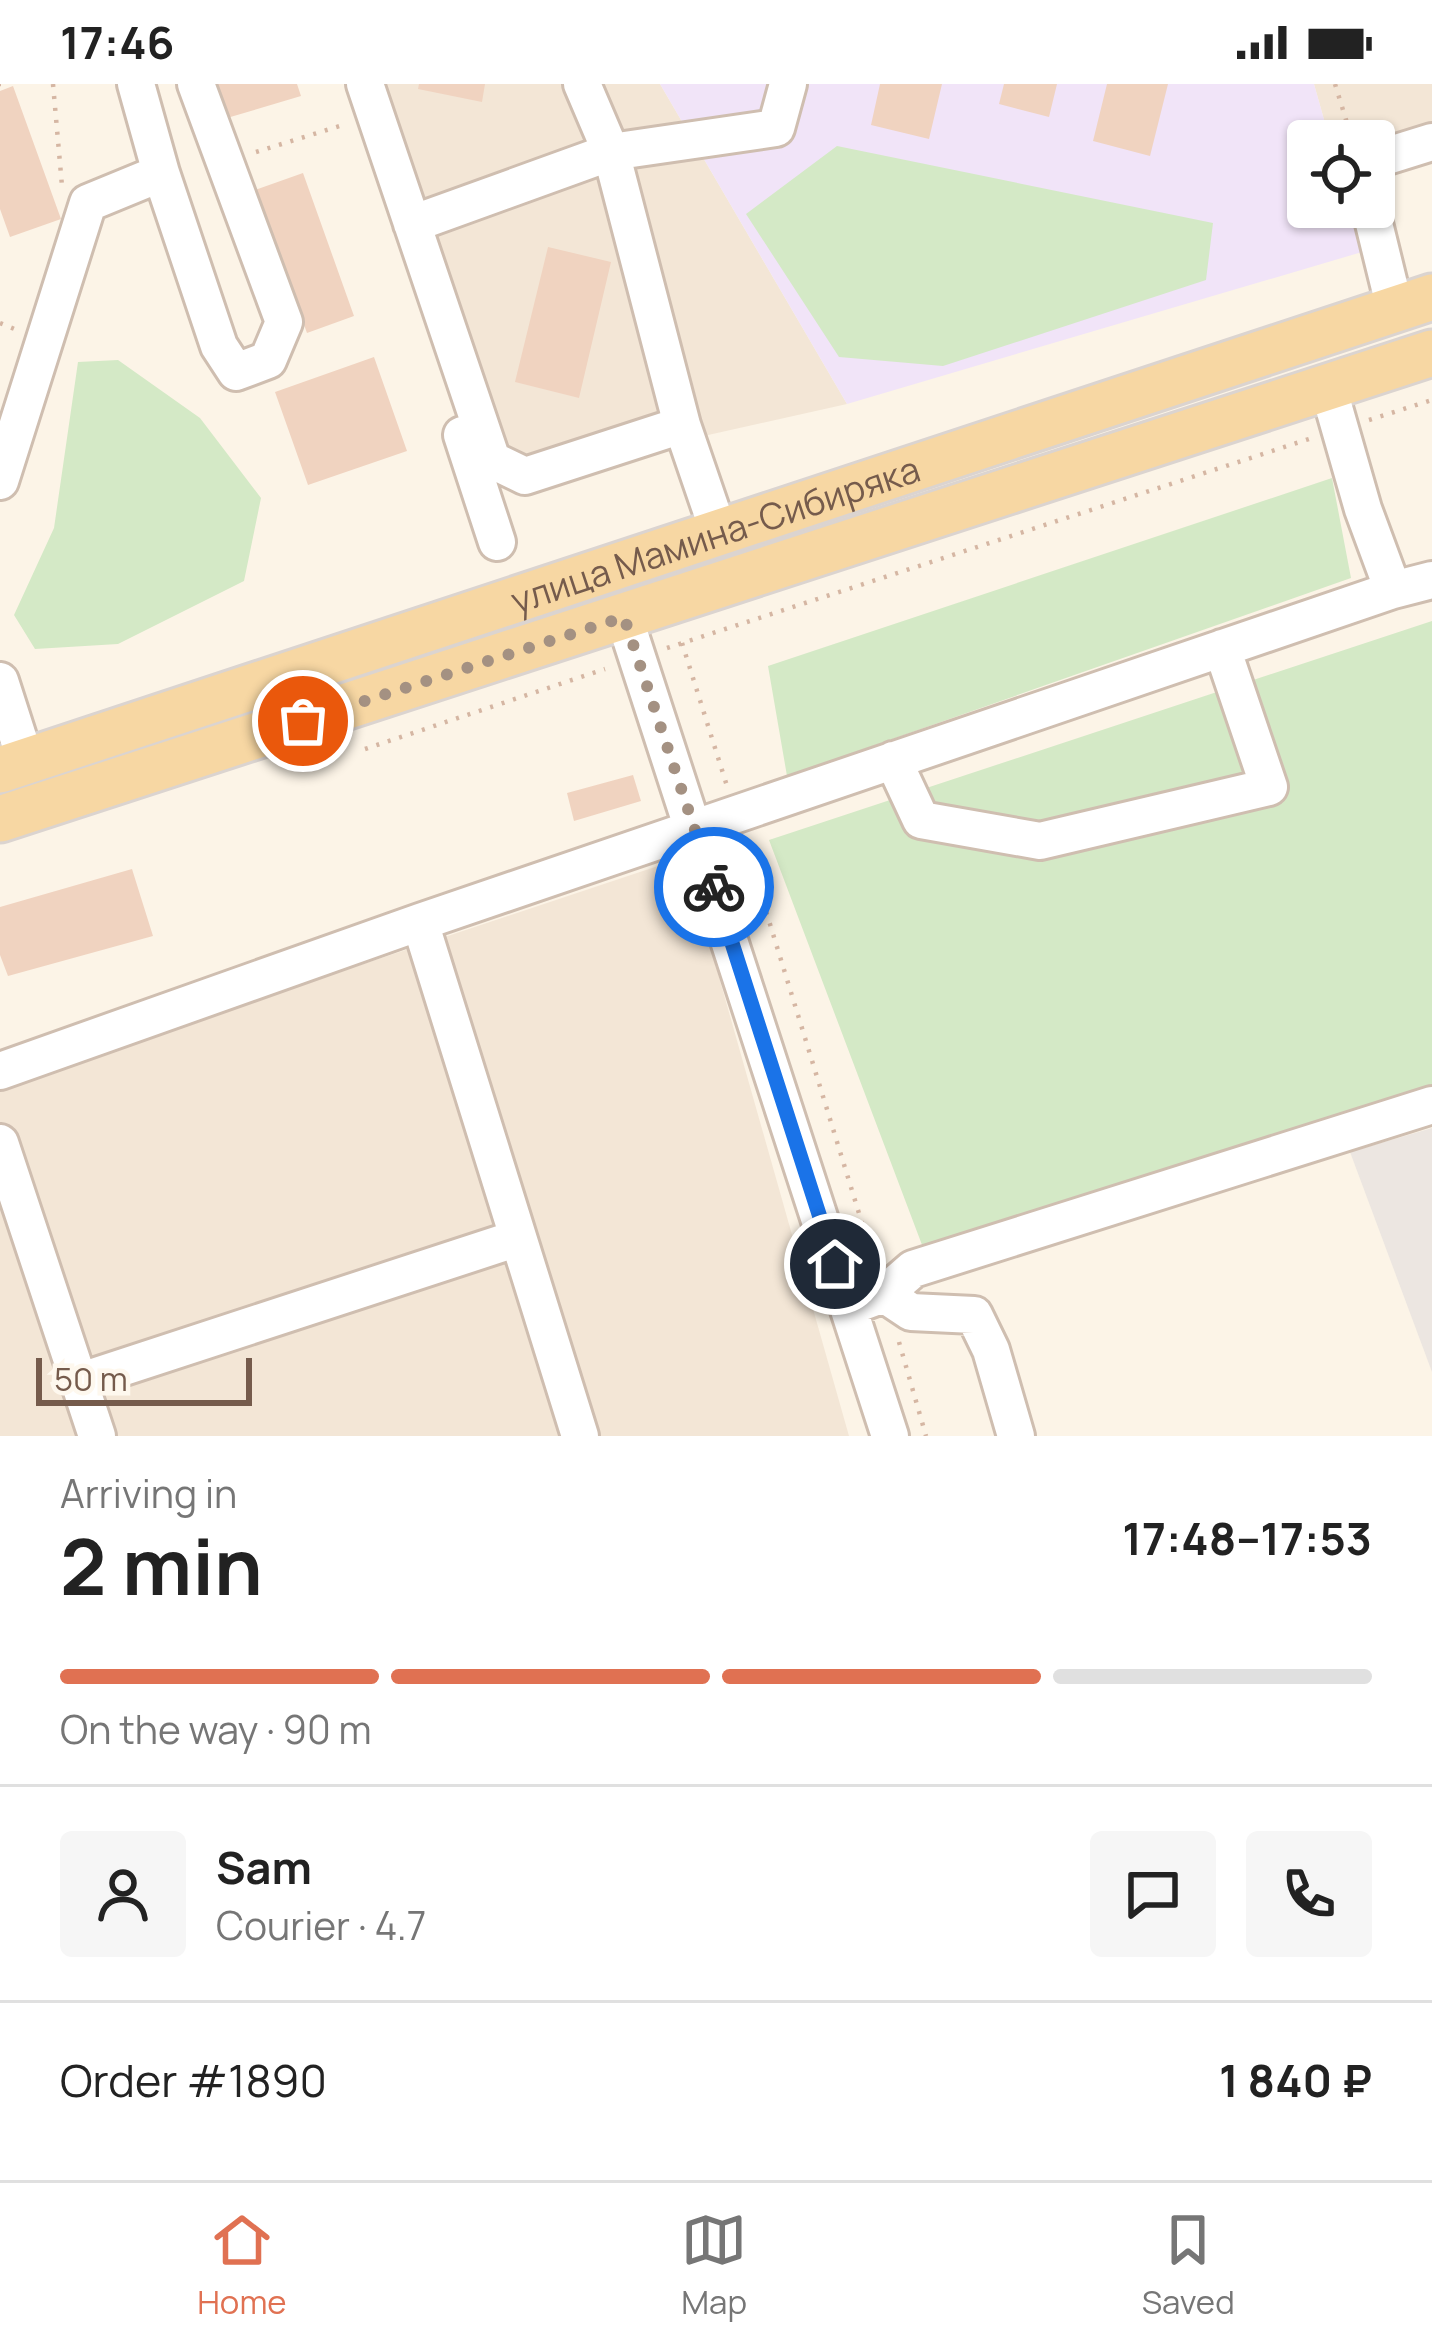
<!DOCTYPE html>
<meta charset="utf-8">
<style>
body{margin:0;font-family:Manrope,sans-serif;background:#f6f6f6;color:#222;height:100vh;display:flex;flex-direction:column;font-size:45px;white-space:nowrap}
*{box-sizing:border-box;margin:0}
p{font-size:39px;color:#767676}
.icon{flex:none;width:66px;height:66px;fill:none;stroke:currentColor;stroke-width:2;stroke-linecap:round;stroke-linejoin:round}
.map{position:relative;height:1352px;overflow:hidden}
.panel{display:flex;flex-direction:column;background:#fff;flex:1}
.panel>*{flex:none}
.buttons{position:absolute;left:1287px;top:36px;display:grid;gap:24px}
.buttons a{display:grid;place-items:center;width:108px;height:108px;border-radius:12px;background:#fff;box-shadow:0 3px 9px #0004;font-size:60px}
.scale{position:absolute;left:36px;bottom:30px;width:216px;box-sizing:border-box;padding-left:12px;border:6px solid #755b4c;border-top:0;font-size:33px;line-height:42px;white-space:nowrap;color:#755b4c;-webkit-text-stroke:9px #fef8ee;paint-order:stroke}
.pin{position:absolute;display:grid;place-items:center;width:102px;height:102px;color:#fff;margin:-51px;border:6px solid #fff;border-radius:50%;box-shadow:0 3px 12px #0007}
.courier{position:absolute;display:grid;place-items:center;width:120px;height:120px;margin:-60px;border:9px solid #1a73e8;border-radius:50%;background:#fff;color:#222;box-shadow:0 3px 15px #0007}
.overview em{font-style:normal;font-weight:700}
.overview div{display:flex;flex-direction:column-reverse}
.overview{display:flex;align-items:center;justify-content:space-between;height:204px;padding:0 60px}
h1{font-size:78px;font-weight:700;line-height:90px}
.bar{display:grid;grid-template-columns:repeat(4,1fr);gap:18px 12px;align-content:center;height:144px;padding:0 60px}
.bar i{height:15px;border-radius:9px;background:#e0e0e0}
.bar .current{background:#e07152}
.bar p{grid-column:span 4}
.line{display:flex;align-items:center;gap:30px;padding:0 60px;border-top:3px solid #e0e0e0}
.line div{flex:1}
.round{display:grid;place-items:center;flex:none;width:126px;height:126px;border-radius:12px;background:#f6f6f6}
.status{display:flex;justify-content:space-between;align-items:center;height:84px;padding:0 60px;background:#fff;direction:ltr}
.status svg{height:33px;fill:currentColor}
.tab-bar{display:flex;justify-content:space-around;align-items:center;height:168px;border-top:3px solid #e0e0e0;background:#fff;font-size:33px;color:#767676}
.tab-bar a{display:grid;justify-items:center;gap:6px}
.tab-bar .current{color:#e07152}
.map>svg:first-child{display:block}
.residential{fill:#f3e6d6}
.industrial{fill:#ece6e1}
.education{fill:#f1e4f8}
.green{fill:#d4e9c6}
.building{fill:#f0d3c0}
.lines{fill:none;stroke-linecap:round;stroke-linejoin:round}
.minor-casing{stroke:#cfbeb0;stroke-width:42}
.major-casing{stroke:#dbd4d0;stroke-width:51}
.path{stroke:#d5b6a3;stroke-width:4.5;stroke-dasharray:3 9;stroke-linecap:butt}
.minor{stroke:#fff;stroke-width:36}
.major{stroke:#f7d7a3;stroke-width:45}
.done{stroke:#a49182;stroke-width:12;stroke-dasharray:0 21.6}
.route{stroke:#1a73e8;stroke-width:15}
.labels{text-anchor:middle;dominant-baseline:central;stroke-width:12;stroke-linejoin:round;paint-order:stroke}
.street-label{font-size:36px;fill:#755b4c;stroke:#fef8ee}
</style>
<div class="status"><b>17:46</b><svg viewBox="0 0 49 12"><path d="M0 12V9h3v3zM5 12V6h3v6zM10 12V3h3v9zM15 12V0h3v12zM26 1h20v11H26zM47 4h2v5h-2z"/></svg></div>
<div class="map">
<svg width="1432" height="1352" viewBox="0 0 1432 1352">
<rect width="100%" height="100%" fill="#fcf4e7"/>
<path class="residential" d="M366,0H660L847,320L525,392L492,376Z
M1314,0H1432V52L1374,75V57H1330Z
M685,773L849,1352H0V1001Z"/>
<path class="industrial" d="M1432,1044V1288L1350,1068Z"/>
<path class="education" d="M660,0H1314L1330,57H1308V123H1349L1362,168L847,320Z"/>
<path class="green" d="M837,62L1213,139L1206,196L943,282L839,273L746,130Z
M118,276L200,334L261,414L244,497L118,560L35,565L14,531L54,444L78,278Z
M1332,394L1351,494L787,692L768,582Z
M1432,537V1026L933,1190L769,756Z"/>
<path class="building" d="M217,0H297L301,12L227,34Z
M419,0H485L482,18L418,5Z
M880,0H942L929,55L871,41Z
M1004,0H1057L1049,33L999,20Z
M1107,0H1168L1150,72L1093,57Z
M13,2L61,135L10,153L0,125V7Z
M303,89L354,232L307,249L255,106Z
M548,163L611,178L579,314L515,298Z
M374,273L407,367L308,401L275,308Z
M633,691L641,717L574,737L567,709Z
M132,785L153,852L8,892L0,871V823Z"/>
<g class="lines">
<defs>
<path id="minor" d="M136,0L161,89
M365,0L492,376L525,392L682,341
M582,0L611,68L682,341L719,449
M1374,76L1432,58
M1370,123L1395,225
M412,140L611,68L776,44L788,0
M462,351L497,458
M0,397L88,119L161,89L219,262L236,288L268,276L284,238L196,0
M1393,506L1432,496
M624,533L890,1352
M0,597L26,678
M893,676L921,736L1040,757L1269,703L1222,564
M420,838L580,1352
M0,987L420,838L1393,506L1363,425L1328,303
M0,1059L97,1352
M884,1210L911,1228L974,1231L991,1266L1016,1352
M849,1223L884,1210L913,1185L1432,1021
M78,1298L518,1154"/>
<g id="major">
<path id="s1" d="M0,686L1432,213"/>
<path d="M0,735L1432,269"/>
</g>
</defs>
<use href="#minor" class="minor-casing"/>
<use href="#major" class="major-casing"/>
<path class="path" d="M0,0H1
M53,0L62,102
M1335,0L1351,52
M256,68L343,41
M0,239L17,246
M1369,336L1432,316
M682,559L727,702
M667,564L1312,354
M365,665L605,585
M745,759L874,1178
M899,1258L926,1352"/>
<use href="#minor" class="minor"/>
<use href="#major" class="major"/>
</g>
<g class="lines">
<path class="done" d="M303,637L624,533L714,803"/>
<path class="route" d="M714,803L835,1180"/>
</g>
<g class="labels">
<g class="street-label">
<text stroke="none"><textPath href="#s1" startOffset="753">улица Мамина-Сибиряка</textPath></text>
</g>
</g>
</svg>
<div class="buttons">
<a><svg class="icon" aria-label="locate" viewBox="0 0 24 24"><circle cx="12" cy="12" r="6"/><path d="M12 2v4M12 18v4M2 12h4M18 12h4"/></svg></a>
</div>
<div class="scale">50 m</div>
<div class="pin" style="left:303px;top:637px;background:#ea580c"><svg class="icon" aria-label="bag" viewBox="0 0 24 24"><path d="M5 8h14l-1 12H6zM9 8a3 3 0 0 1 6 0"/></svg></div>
<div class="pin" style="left:835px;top:1180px;background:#1f2937"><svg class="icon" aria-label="home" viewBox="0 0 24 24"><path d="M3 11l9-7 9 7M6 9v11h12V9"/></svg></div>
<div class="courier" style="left:714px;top:803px"><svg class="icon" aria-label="bike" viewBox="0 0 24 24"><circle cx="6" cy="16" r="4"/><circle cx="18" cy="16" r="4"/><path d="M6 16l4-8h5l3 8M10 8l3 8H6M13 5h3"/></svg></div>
</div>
<section class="panel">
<div class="overview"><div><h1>2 min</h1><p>Arriving in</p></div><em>17:48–17:53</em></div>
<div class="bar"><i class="current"></i><i class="current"></i><i class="current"></i><i></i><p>On the way · 90 m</p></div>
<div class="line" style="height:216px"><a class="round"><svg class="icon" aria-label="person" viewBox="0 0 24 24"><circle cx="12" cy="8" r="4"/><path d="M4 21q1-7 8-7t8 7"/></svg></a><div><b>Sam</b><p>Courier · 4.7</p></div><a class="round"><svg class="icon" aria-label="chat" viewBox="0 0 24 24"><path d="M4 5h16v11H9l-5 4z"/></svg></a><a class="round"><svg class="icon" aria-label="phone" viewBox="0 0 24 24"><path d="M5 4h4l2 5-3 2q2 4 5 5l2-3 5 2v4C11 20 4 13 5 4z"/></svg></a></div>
<div class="line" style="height:156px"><div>Order #1890</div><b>1 840 ₽</b></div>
</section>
<nav class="tab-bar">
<a class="current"><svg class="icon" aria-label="home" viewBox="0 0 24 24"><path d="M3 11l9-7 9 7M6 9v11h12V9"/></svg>Home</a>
<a><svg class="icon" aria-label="map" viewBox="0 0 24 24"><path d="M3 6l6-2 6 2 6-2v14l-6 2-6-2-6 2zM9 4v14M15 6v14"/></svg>Map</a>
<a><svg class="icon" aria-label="saved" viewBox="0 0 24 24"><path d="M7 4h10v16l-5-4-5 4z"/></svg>Saved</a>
</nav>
